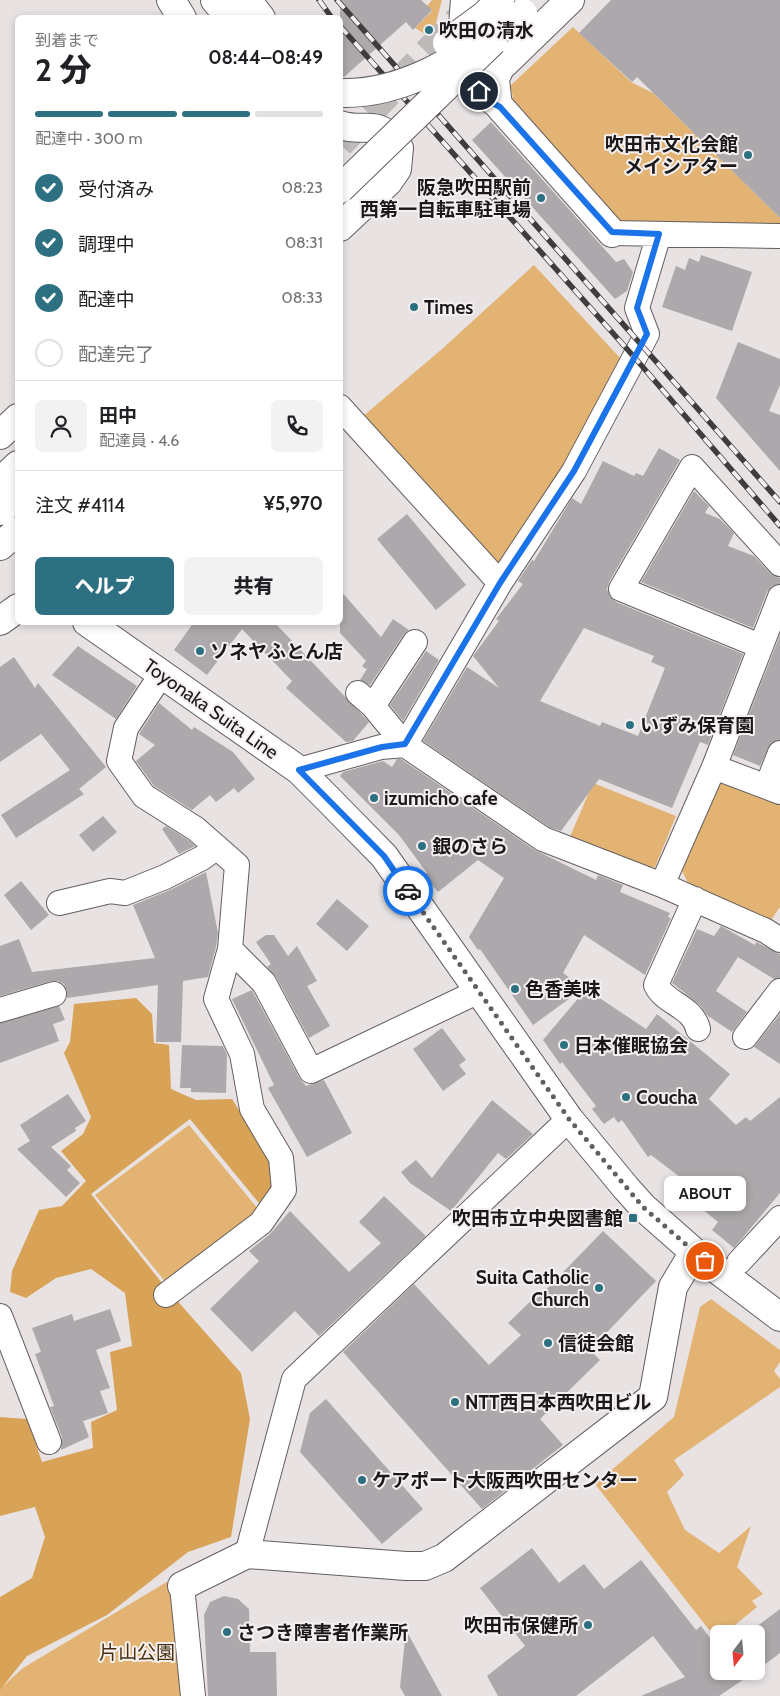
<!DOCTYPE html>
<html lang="ja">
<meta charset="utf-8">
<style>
body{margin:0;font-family:Cabin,"Noto Sans JP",sans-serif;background:#f2f2f2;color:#202124;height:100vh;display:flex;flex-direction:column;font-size:19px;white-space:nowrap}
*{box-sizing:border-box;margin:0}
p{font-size:16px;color:#757577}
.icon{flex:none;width:28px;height:28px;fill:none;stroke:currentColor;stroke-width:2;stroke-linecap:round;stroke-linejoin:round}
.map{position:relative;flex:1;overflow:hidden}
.drawer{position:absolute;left:15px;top:15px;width:328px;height:610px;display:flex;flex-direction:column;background:#fff;border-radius:8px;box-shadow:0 2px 8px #0003}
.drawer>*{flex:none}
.needle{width:32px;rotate:196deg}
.buttons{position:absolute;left:710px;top:1625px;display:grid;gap:10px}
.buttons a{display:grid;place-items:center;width:55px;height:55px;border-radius:8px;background:#fff;box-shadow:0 2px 8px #0003;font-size:25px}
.pin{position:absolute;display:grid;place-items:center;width:42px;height:42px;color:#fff;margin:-21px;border:2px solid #fff;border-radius:50%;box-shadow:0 1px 5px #0007}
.courier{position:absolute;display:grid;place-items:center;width:50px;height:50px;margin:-25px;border:4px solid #1a73e8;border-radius:50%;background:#fff;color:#222;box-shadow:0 1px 6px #0007}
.bubble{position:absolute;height:35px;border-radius:8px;background:#fff;box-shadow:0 2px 8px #0003;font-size:16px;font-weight:800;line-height:35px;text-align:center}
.overview em{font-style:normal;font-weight:800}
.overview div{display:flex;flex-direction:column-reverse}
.overview{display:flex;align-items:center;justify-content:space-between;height:85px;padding:0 20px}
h1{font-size:32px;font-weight:800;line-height:38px}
.bar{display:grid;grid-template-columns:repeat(4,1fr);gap:8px 5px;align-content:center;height:60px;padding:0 20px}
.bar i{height:6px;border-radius:4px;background:#e0e0e0}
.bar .on{background:#2c7081}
.bar p{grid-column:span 4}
.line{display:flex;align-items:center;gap:12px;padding:0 20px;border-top:1px solid #e0e0e0}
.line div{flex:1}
.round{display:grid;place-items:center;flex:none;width:52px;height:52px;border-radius:8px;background:#f2f2f2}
ol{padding:0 20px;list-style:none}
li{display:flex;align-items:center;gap:15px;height:55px}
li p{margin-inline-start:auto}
li .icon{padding:5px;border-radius:50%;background:#2c7081;color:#fff;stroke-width:4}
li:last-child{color:#757577}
li i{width:28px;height:28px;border:2px solid #e0e0e0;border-radius:50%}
.cta{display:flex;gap:10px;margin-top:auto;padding:10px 20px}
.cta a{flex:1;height:58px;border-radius:8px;background:#2c7081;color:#fff;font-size:20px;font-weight:800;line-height:58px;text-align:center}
.cta a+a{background:#f2f2f2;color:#202124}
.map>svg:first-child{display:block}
.green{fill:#e2b373}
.forest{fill:#d8a357}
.building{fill:#aca8ab;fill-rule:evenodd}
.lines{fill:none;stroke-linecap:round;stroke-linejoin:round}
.trunk-tunnel{stroke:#bfbaba;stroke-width:28;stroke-dasharray:28 14;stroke-linecap:butt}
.minor-casing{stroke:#645f5f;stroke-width:26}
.tertiary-casing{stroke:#645f5f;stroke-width:30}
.secondary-casing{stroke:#645f5f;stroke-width:30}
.primary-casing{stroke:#645f5f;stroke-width:30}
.trunk-casing{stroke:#645f5f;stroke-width:30}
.minor{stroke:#fff;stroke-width:24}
.tertiary{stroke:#fff;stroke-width:28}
.secondary{stroke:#fff;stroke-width:28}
.primary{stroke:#fff;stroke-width:28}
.trunk{stroke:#fff;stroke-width:28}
.rail-casing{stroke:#3f3c3d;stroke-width:5.5}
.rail{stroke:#f5eff0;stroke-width:4;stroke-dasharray:11;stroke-linecap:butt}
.primary-bridge-casing{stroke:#645f5f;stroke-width:30;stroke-linecap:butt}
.trunk-bridge-casing{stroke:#645f5f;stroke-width:30;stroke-linecap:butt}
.primary-bridge{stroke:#fff;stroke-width:28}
.trunk-bridge{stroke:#fff;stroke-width:28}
.done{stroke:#625f5f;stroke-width:5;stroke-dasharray:0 9}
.route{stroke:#1a73e8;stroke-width:6}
.poi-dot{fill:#2c7081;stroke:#f5eff0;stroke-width:2}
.labels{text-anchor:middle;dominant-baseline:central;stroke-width:4;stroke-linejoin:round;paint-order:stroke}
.poi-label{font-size:19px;font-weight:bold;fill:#1a1818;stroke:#f5eff0;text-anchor:start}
.street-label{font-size:19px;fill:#1a1818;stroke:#f5eff0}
.park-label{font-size:19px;fill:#452f0d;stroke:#f5eff0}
</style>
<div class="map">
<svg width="780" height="1696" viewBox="0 0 780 1696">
<rect width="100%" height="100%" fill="#e8e2e3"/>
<path class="green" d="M432,0H442L434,30L431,34H425L415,28L432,11L427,6Z
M573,27L631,82L653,93L780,218V227L625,224L611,215L508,104L513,97L510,86Z
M534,265L621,359L568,469L503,566L490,563L361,418L442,349Z
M727,781L780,802V907L771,920L689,885L681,869L717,785Z
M593,783L676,816L655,867L645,871L569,839Z
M189,1125L263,1215L168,1285L95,1195Z
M711,1299L780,1350V1362L774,1371L780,1379V1387L674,1460L684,1475L667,1492L685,1530L719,1553L751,1526L737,1567L763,1594L752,1601L757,1607L724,1634H719L717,1640L595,1484L674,1417L700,1307Z
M175,1577L185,1696H0V1689L23,1668Z"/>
<path class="forest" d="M136,998L152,1014L154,1043L169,1045L171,1089L196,1100L232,1099L269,1158L276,1188L263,1208L190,1119L91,1194L166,1288L241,1373L250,1419L231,1537L188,1552L107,1615L27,1656L0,1690V1597L32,1578L45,1537L35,1507L0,1516V1417L27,1419L42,1462L93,1448L91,1422L117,1410L110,1352L132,1346L125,1293L91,1269L56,1278L26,1298L10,1292L12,1271L39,1210L62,1206L86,1181L61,1151L83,1134L91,1117L64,1053L70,1042L74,1004Z"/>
<path class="building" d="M340,0H421L432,10L413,30L406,22L344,77H340Z
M611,0H780V218L637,77L632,82L579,33Z
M491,122L616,262L624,259L633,272L627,291L615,299L472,140Z
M701,255L752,272L732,331L662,307L676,266L685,270L689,258L699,262Z
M738,342L780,359V385L769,411L780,415V471L716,398Z
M659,448L680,460L609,582L607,589L610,596L616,602L743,654L708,745L700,742L672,808L599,779L561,831L549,827L423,741L467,667L499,688L473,656L499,621L496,619L523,584L518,581L532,560L534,561L572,498L581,504L603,461L634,476L636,473L643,476ZM584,628L654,656L651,662L665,668L638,736L602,722L600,726L540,701Z
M694,491L709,506L705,513L720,519L734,533L728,546L754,556L770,573L780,578V584L772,586L767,592L753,628L641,582Z
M407,514L466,585L436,610L377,539Z
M340,590L381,637L393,619L409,630L404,634L370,685L360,680L368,667L366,669L362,666L366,661L340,633Z
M194,622H274L369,722L353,741L346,742L286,688L292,681L242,629L207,675L174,650Z
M780,635V740L771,743L760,766L733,755Z
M78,646L137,686L116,719L52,675Z
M426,651L439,660L403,721L390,705Z
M14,657L35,688L38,683L106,767L79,789L84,794L16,838L1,815L70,770L41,734L0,762V667Z
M159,703L192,730L194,727L233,752L255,779L238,793L234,788L216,802L210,795L192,810L154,786L136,761L155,745L139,734Z
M397,759H401L535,850L596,880L598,875L623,885L620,892L670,913L668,917L671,918L645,975L584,935L563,973L584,988L533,1025L480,949L478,950L469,937L504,878L478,860L438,892L424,875L427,873L399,835L340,776L343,772L383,761L392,767Z
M103,816L117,832L93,852L79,835Z
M166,826L188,840L195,846L179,854L162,829Z
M206,872L218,933L216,947L208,977L183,981L181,1042H156L158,985L67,998V991L64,984L58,981H51L0,996V946L19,939L32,972L155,958L133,905L170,890Z
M21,881L49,915L31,930L4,895Z
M337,899L369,926L347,951L316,924Z
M721,926L755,945L756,942L780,954V978L774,979L738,957L716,991L747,1012L732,1032L708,1016L700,1005L672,983L697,929L714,936Z
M266,935H274L288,956L297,946L317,981L307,986L330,1026L309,1038L276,977L267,967L271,964L256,942Z
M586,989L646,1029L657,1014L730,1074L709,1099L736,1125L746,1117L750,1121L780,1097V1193L734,1248L712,1230L718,1222L686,1196L693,1187L651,1155L648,1157L622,1120L618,1123L614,1117L604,1124L592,1109L596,1106L562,1062L560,1064L543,1040Z
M252,990L299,1077L306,1086L324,1080L352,1133L307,1157L268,1088L274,1085L232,999Z
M59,1006L65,1020L53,1024L59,1041L0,1063V1023Z
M780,1014V1064L754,1047Z
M442,1028L466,1060L459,1065L466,1074L443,1091L413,1049Z
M182,1045L223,1046L227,1055L226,1093L191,1092V1088H180Z
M68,1094L86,1121L75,1128L76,1131L51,1147L71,1166L67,1170L80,1183L66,1197L17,1149L30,1141L20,1125Z
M492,1100L533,1134L506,1159L498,1153L451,1211L410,1183L401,1172L416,1160L432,1178Z
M384,1196L426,1236L319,1336L295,1311L252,1352L210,1309L259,1261L249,1251L270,1234L290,1211L349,1272L381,1243L359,1222Z
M603,1231L656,1281L590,1350L600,1360L540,1419L563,1445L482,1509L343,1352L414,1284L489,1365L521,1335L508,1323L536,1296L538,1298Z
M110,1309L121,1341L96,1350L110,1388L100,1391L108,1413L83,1421L89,1437L61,1450L62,1437L50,1407L54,1406L35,1354L41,1352L32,1328L72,1314L74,1321Z
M326,1399L423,1509L382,1544L300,1452L310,1413Z
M532,1548L559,1583L584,1564L604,1589L641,1560L696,1630L701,1626L719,1650V1671H756L719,1696H641L685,1677L653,1636L576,1696H498L487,1676L525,1646L480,1588Z
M224,1596L238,1599L249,1609L250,1652H276L277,1696H208L204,1615L210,1602Z
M780,1609V1653L756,1671V1627Z
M406,1630L442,1696H405L400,1687Z"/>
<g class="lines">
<path class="trunk-tunnel" d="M340,144L460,18"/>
<defs>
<path id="minor" d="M468,50C471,81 471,91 500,107
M500,107L497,79L504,64
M612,233L780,236
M340,407L500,583
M760,646L621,589L692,467L780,564
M161,675L126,728L119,761L144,796L196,829L237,865L230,949L216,999L242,1054L252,1109L281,1158L284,1190L261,1223L166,1295
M358,693L373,706L405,745L500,583L574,471L647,334L637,308L659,234
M373,706L415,642
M714,767L780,792
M299,770L381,747L405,745L543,839L662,885L766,931L780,940
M767,786L780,753
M662,885L714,767L780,597
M695,899L656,985C665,1004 693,1006 698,1029
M59,903L110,891L125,893L165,877L202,858L217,847
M230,949L264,983L311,1071L479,991
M0,1010L54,994
M745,1037L780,991
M739,1262L780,1218
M0,1316L49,1442
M247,1554L294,1379L569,1119
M182,1586L193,1696"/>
<path id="tertiary" d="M465,0L463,25L467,47L486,60L504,64L570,0
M500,107L612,233
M182,1586L247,1554L406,1566H425L444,1558L653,1397L673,1287L694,1252"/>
<path id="secondary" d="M0,621L18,608
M87,622L299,770L331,802L384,856L569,1119L626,1188L643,1207L694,1252L780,1317"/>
<path id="primary" d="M171,0L182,18
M247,0L261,18
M340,125C368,134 377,116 399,148L397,169L388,182L340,227
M0,435L18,418
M0,511L18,495
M0,546L18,531"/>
<path id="trunk" d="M215,0L230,18
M0,482L18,465"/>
</defs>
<use href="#minor" class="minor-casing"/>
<use href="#tertiary" class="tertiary-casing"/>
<use href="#secondary" class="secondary-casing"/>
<use href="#primary" class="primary-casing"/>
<use href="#trunk" class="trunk-casing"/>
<use href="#minor" class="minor"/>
<use href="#tertiary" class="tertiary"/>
<use href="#secondary" class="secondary"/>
<use href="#primary" class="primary"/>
<use href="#trunk" class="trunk"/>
<defs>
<path id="rail" d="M319,0L332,18
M337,0L780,502
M340,26L635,358L780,526"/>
</defs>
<use href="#rail" class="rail-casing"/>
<use href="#rail" class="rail"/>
<defs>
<path id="primary-bridge" d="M340,189L493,41"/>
<path id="trunk-bridge" d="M447,43L485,15L500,0
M340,93C411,95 467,51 523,13"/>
</defs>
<use href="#primary-bridge" class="primary-bridge-casing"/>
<use href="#trunk-bridge" class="trunk-bridge-casing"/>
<use href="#primary-bridge" class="primary-bridge"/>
<use href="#trunk-bridge" class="trunk-bridge"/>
</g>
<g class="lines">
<path class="done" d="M408,891L569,1119L643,1207L705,1261"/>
<path class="route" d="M408,891L384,856L299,770L382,747L405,744L500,583L574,471L647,334L637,308L659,234L612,232L500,107L487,100L479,91"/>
</g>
<g class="poi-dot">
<circle cx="429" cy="30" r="5"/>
<circle cx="748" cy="155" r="5"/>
<circle cx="541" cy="198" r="5"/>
<circle cx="414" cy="307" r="5"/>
<circle cx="200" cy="651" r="5"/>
<circle cx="630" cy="725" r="5"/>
<circle cx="374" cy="798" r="5"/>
<circle cx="422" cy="846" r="5"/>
<circle cx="515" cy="989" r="5"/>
<circle cx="564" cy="1045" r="5"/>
<circle cx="626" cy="1097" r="5"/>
<rect x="628" y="1213" width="10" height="10" rx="2.5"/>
<circle cx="599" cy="1288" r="5"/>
<circle cx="548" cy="1343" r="5"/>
<circle cx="455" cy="1402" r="5"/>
<circle cx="362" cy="1480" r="5"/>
<circle cx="588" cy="1625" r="5"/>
<circle cx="227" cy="1632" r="5"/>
</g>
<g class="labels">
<g class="poi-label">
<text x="439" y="30">吹田の清水</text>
<text x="738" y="144" text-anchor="end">吹田市文化会館<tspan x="738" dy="22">メイシアター</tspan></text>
<text x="531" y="187" text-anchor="end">阪急吹田駅前<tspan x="531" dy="22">西第一自転車駐車場</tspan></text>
<text x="424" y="307">Times</text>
<text x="210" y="651">ソネヤふとん店</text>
<text x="640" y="725">いずみ保育園</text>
<text x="384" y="798">izumicho cafe</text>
<text x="432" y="846">銀のさら</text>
<text x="525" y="989">色香美味</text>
<text x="574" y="1045">日本催眠協会</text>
<text x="636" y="1097">Coucha</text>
<text x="623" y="1218" text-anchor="end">吹田市立中央図書館</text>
<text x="589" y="1277" text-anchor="end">Suita Catholic<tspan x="589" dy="22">Church</tspan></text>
<text x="558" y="1343">信徒会館</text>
<text x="465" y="1402">NTT西日本西吹田ビル</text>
<text x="372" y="1480">ケアポート大阪西吹田センター</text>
<text x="578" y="1625" text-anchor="end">吹田市保健所</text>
<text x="237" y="1632">さつき障害者作業所</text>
</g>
<g class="street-label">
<text transform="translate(211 709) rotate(35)">Toyonaka Suita Line</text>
</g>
<g class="park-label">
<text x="137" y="1652">片山公園</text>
</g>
</g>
</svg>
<div class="buttons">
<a><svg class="needle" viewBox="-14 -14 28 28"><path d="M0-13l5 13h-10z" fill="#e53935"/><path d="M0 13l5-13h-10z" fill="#757577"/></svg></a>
</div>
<div class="pin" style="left:705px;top:1261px;background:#ea580c"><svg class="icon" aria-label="bag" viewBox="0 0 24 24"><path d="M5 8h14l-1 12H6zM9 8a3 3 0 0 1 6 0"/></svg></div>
<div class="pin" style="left:479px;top:91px;background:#1f2937"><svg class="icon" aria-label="home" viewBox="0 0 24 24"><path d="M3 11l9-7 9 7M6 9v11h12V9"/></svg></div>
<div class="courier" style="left:408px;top:891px"><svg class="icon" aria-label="car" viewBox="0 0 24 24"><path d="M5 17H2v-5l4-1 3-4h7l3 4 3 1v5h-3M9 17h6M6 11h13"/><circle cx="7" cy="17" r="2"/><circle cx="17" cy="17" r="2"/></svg></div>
<div class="bubble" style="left:664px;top:1176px;width:82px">ABOUT</div>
<section class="drawer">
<div class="overview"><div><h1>2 分</h1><p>到着まで</p></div><em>08:44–08:49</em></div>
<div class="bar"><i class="on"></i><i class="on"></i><i class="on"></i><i></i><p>配達中 · 300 m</p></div>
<ol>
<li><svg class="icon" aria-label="check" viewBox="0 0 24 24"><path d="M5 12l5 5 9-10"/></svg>受付済み<p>08:23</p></li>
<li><svg class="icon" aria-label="check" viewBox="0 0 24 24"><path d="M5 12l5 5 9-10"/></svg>調理中<p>08:31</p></li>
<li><svg class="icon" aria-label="check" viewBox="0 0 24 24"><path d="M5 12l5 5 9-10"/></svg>配達中<p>08:33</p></li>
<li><i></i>配達完了</li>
</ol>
<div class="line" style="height:90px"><a class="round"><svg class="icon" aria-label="person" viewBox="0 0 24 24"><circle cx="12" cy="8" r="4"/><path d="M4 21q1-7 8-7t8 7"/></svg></a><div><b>田中</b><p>配達員 · 4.6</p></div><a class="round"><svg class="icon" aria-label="phone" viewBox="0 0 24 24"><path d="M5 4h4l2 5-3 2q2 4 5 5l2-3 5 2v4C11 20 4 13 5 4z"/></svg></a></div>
<div class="line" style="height:65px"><div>注文 #4114</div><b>¥5,970</b></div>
<div class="cta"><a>ヘルプ</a><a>共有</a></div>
</section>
</div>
